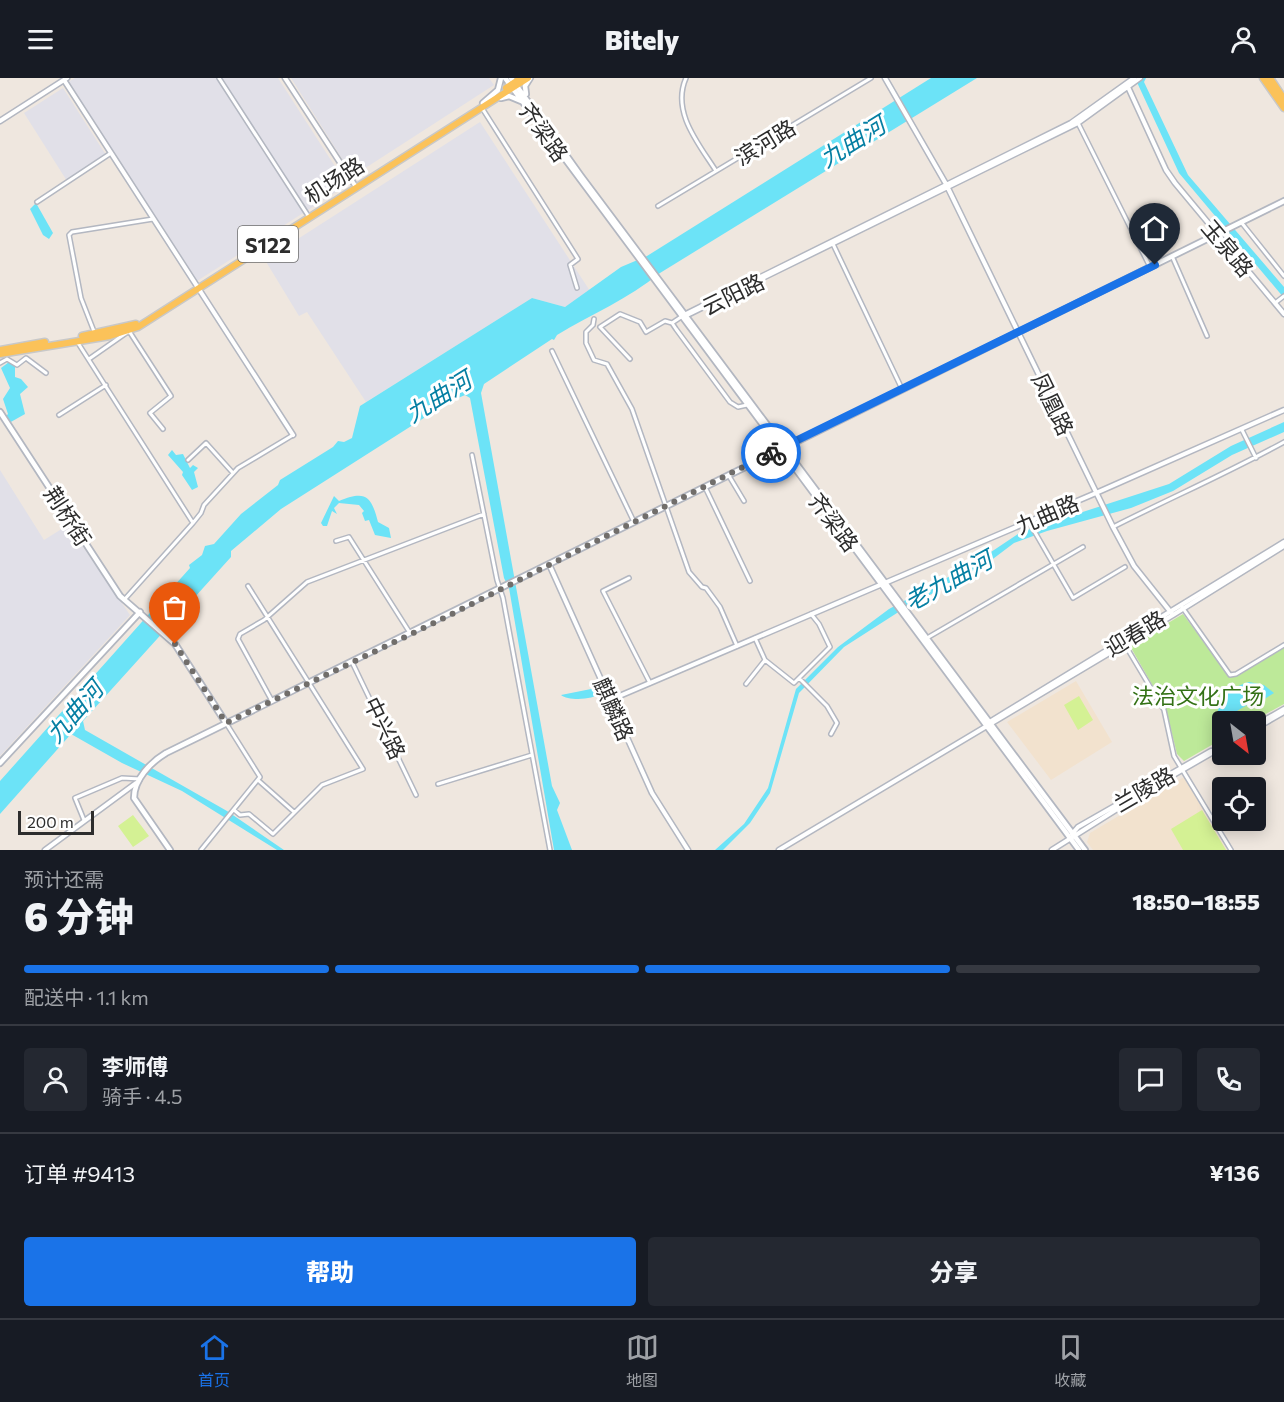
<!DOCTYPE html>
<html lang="zh">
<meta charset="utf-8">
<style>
body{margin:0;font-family:Commissioner,"Noto Sans SC",sans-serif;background:#242831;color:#f1f3f6;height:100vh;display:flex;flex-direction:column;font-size:22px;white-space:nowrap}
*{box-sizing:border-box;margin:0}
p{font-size:20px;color:#9ea1a6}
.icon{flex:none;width:33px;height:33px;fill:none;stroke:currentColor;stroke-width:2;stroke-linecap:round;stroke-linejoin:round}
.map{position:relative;height:772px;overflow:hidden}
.sheet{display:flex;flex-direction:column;background:#171b24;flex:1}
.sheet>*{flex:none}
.needle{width:39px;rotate:149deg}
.tools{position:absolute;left:1212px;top:633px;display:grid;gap:12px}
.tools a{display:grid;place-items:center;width:54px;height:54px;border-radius:6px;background:#171b24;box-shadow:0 3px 15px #0003;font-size:30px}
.scale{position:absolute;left:18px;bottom:15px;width:76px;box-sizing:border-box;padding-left:6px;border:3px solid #2d2d2d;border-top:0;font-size:16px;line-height:21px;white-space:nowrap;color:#2d2d2d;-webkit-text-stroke:4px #fff;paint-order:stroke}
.pin{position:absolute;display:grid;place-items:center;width:51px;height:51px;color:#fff;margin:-62px -26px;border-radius:50% 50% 50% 0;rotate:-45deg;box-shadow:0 0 6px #0007}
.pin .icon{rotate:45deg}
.courier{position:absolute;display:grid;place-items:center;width:60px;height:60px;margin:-30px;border:4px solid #1a73e8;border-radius:50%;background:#fff;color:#222;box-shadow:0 2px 8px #0007}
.overview em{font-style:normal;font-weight:800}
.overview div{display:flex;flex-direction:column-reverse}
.overview{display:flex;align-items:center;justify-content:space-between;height:102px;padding:0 24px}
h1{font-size:39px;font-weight:800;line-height:45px}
.bar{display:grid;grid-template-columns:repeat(4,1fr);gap:9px 6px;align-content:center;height:72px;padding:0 24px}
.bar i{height:8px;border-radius:4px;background:#363941}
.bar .selected{background:#1a73e8}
.bar p{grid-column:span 4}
.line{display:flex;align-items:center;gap:15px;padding:0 24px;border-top:2px solid #363941}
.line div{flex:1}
.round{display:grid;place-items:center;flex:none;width:63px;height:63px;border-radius:6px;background:#242831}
.action{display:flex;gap:12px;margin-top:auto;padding:12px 24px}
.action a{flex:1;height:69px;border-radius:6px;background:#1a73e8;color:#fff;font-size:24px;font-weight:800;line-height:69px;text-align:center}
.action a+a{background:#242831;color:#f1f3f6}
header{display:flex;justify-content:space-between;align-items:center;height:78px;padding:0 24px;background:#171b24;font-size:27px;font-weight:800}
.menu{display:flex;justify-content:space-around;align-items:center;height:84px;border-top:2px solid #363941;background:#171b24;font-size:16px;color:#9ea1a6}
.menu a{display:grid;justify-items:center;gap:3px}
.menu .selected{color:#1a73e8}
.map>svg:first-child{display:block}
.industrial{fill:#e1e0e8}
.education{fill:#f2e2ce}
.green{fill:#bde999}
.pitch{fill:#d4f194}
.water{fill:#6ce3f7}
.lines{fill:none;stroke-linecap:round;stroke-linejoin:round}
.minor-casing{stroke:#b3b7c1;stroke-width:6}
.tertiary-casing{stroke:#b3b7c1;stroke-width:7}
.secondary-casing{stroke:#b3b7c1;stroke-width:8}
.primary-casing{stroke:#c8c8c8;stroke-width:9}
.minor{stroke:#fff;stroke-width:3}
.tertiary{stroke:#fff;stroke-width:4}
.secondary{stroke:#fff;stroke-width:4.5}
.primary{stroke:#fbc259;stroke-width:6}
.done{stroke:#716e6b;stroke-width:6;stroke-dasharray:0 10.8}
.route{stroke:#1a73e8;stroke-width:8}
.labels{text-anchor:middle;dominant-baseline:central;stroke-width:6;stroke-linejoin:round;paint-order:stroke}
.shield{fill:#fff;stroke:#6c6c6c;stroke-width:1.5}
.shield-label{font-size:21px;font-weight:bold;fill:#2d2d2d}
.street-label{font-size:22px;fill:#2d2d2d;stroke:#fff}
.park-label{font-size:22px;fill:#347216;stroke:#fff}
.water-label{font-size:24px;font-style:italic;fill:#057fa3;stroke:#fff}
</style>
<header><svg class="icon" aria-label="menu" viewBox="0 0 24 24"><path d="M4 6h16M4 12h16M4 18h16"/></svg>Bitely<svg class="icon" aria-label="person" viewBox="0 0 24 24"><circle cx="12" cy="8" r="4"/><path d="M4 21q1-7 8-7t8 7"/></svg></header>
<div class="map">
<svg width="1284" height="772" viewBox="0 0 1284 772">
<rect width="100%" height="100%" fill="#efe7df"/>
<path class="industrial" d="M75,0H278L347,107L197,203L68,4Z
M291,0H489L494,7L353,98Z
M63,10L106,77L67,103L24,35Z
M480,44L590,213L565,229L532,220L366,324L307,234L299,238L265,182Z
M0,392L44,462L68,447L130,537L0,678Z"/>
<path class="education" d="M1076,603L1112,664L1051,702L1007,644Z
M1184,699L1227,772H1093L1087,764L1090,755Z"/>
<path class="green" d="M1183,536L1229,598L1237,597L1284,569V626L1253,643L1222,644V661L1184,683L1177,676L1166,631L1130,568Z"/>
<path class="pitch" d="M1079,618L1093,642L1078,652L1064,627Z
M1202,732L1226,772H1183L1171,751Z
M133,737L149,758L133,769L118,748Z"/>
<path class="water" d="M931,0H977L660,195C628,221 592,236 557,257L554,262L552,261L484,306L481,315L552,708L560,725L557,732L572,772H554L509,510L504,500L470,320L465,317L449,324L430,339L427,338L281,431L231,473V479L83,643L85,652L227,733L284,772H277L182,713L122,685L71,656L0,736V703L190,490L189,487L202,477L205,468L214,466L241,436L278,407L280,402L333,369L338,363L344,364L352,360L360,328L532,220L565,229L621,189L647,178Z
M1135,0H1146L1144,4L1188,97L1284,209V220L1179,95Z
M36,125L53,155L49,161L43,157L30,131Z
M9,284L15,289V299L21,301L28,309L20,316L25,336L9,345L5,339L8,336L3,321L10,310L1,290Z
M1284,344V354L1232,377L1173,413L1131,430L1047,453L1014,465L973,496L911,526L844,569L799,615L770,715L750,745L723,772H715L744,746L768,710L796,611L838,569L889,531L952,497L961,494L1021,454L1169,406L1231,368Z
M172,372L176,377L183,376L190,390L193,387L198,390L194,394L198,409L192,412L182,397L183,394L168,377Z
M334,418L339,423C364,413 371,416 378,444L389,450L391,460L375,457L369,442L365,443L362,435L364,433L359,427L339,425L334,430L337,436L332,433L327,448H323L321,445Z
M1249,604L1264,607L1274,615L1263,622L1261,619L1230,637L1232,640L1219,648C1213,625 1228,610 1249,604Z
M596,610L600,615C594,622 568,623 561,617Z"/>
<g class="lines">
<defs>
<path id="minor" d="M219,0L309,139
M686,0C671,34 699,66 716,93
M482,30L578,181L570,187L577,210
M1077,43L1150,189
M37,124L111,75
M658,128L871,0
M1241,144L1284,198
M832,164L902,311
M1172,178L1207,258
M1275,225L1284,218
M681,239L672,245L676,251L730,324L738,329L747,327
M594,241L593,247L586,254V265L594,282L607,286L632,331L689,494L702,509L706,510L720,529L737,568
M95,256L81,220L69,157L72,154L153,141
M78,265L193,445L124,522
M552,273L634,444
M7,281L17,287L26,280L46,295
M89,281L129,253L171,318L150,335L163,351
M630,281L600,249L620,236L640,244L646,254L665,243L672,245
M0,285L7,281
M59,337L106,307
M1242,352L1256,380
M472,377L497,502L503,520L550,772
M188,382L206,365L233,395
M729,398L744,423
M705,409L750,503
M1029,444L1073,520L1125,489
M193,445L201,435L204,427L238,390L293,357
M1113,449C1170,420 1228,395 1284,364
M336,463L349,459L410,555
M629,500L603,513L650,605
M1182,529L1230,597L1236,596L1284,567
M755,560L765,582L794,605L799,600L827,628L837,645L831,656
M927,560L1083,469
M1124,565L1164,632L1174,678L1231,772
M352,584L416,717
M799,600L830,569L819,546L811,536
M746,606L765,582
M272,623L238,561L240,556L264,542L307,504L484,436
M259,703L294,734
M438,706L532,677
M234,732L240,737L249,736L273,756L322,707L363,691L248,508
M84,742L75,720L122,700L140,701
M201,772L260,699L226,645"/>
<path id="tertiary" d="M285,0L356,109
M885,0L946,106L1113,449L1134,488L1173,537
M64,2L293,357
M1128,9L1166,92L1175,105L1284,236
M0,43L67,0
M684,237L1071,45L1134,0
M685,238L1078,45L1140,0
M549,486L652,715L688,772
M610,622L1096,415L1284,332
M988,645L1284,464
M1256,647L1284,631
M1256,650L1284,634
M1072,756L1078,749L1211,673
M45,772L136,705
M779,772L1173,537L1284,468
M1052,772L1149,711L1222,669"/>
<path id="secondary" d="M505,0L1079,772
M511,0L581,98L1085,772
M526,16L525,8L530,0
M501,20L509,18L521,23
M483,25L498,12L501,0
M0,334L120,518L175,566L226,645
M0,685L140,534
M170,772L134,720C134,701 151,684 166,675C539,492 911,307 1284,123"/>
<path id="primary" d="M1263,0L1284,30
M1270,0L1284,21
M506,10L521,0
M82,258L136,246
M0,272L45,264
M0,276L110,258L138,249L528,0"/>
</defs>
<use href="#minor" class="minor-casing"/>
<use href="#tertiary" class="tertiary-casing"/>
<use href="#secondary" class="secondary-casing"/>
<use href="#primary" class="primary-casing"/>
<use href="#minor" class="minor"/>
<use href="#tertiary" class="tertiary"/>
<use href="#secondary" class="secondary"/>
<use href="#primary" class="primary"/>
</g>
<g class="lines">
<path class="done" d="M175,566L226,645L434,545L771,375"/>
<path class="route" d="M771,375L1155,187"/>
</g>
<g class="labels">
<rect class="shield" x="238" y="148" width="60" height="36" rx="4.5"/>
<g class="shield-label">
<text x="268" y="166">S122</text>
</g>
<g class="street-label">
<text transform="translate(544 54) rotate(54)">齐梁路</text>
<text transform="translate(765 64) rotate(-31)">滨河路</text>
<text transform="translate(334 102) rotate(-33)">机场路</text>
<text transform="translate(1228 170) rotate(50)">玉泉路</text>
<text transform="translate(733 216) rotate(-26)">云阳路</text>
<text transform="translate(1053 326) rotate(64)">凤凰路</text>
<text transform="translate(1047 436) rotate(-23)">九曲路</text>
<text transform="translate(68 438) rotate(57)">荆桥街</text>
<text transform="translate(834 444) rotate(53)">齐梁路</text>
<text transform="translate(1135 555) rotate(-31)">迎春路</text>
<text transform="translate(614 631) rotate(66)">麒麟路</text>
<text transform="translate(385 650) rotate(64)">中兴路</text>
<text transform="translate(1144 711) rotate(-30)">兰陵路</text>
</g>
<g class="park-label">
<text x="1198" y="617">法治文化广场</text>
</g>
<g class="water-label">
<text transform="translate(852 63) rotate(-32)">九曲河</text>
<text transform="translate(438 318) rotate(-32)">九曲河</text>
<text transform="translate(948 502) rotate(-29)">老九曲河</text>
<text transform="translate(74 633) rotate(-49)">九曲河</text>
</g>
</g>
</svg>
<div class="tools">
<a><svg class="needle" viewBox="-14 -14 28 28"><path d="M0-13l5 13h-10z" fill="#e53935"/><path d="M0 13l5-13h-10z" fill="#9ea1a6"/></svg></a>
<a><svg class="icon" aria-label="locate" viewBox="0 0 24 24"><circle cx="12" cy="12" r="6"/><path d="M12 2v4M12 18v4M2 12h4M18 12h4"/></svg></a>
</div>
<div class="scale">200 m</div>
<div class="pin" style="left:175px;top:566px;background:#ea580c"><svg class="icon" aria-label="bag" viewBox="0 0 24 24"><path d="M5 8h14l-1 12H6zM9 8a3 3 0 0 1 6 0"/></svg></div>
<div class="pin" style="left:1155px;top:187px;background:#1f2937"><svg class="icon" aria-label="home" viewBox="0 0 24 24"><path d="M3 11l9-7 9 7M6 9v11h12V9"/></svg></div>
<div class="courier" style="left:771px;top:375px"><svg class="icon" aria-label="bike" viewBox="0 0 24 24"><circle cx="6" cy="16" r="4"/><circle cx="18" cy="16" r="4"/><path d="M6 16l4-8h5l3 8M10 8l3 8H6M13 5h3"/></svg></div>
</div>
<section class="sheet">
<div class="overview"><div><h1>6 分钟</h1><p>预计还需</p></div><em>18:50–18:55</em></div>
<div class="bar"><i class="selected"></i><i class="selected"></i><i class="selected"></i><i></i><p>配送中 · 1.1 km</p></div>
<div class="line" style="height:108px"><a class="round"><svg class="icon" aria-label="person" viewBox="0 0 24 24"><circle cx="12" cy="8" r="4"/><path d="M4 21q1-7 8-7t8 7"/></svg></a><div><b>李师傅</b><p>骑手 · 4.5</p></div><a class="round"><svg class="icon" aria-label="chat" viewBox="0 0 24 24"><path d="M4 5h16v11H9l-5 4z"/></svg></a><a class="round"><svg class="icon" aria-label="phone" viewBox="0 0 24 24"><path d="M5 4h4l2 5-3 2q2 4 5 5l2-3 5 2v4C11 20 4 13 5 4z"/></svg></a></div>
<div class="line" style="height:78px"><div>订单 #9413</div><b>¥136</b></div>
<div class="action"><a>帮助</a><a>分享</a></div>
</section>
<nav class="menu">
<a class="selected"><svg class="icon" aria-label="home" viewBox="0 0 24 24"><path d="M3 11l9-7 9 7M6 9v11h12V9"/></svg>首页</a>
<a><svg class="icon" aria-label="map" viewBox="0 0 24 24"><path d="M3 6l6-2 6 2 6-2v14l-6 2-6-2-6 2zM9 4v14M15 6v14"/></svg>地图</a>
<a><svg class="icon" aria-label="saved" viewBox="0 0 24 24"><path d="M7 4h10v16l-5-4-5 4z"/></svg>收藏</a>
</nav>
